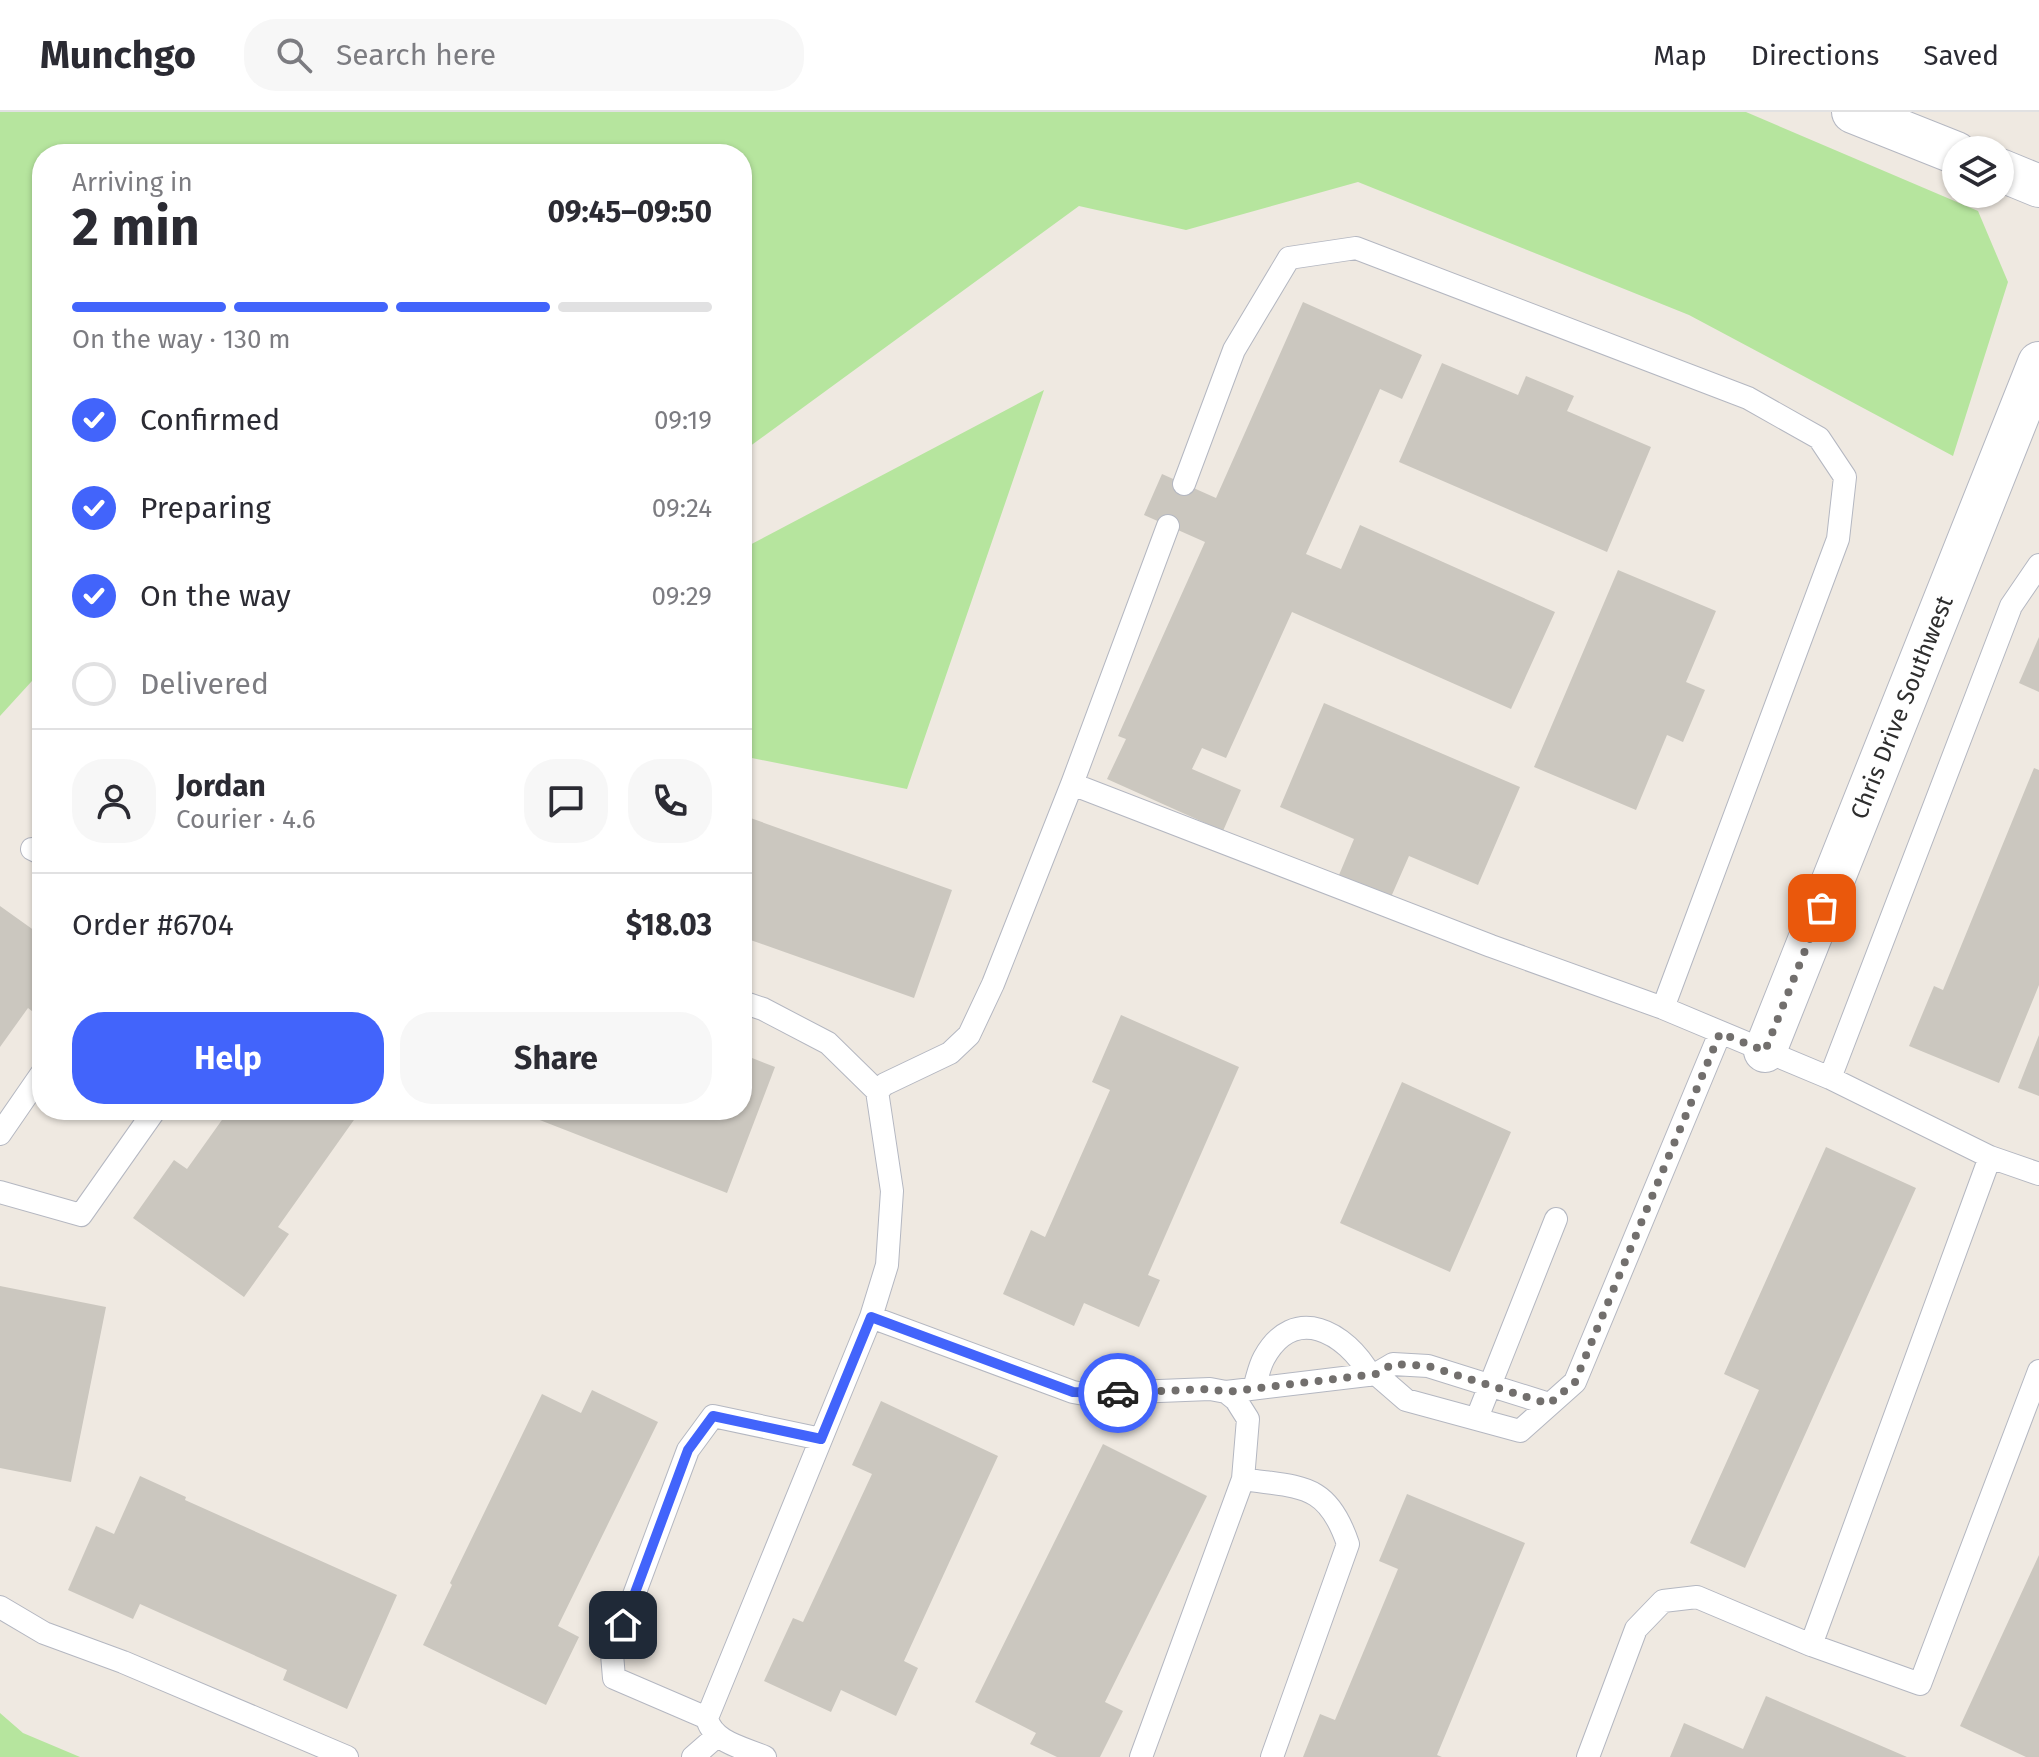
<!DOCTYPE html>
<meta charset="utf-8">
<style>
body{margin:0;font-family:"Fira Sans",sans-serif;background:#f7f7f7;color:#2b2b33;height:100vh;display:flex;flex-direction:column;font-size:30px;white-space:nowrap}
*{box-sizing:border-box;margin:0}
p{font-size:26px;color:#7c7c81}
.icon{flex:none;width:44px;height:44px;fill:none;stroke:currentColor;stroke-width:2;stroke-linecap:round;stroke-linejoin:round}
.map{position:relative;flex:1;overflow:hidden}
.details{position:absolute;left:32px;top:32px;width:720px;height:976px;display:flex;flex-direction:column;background:#fff;border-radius:32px;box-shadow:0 2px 6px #0004}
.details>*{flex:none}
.tools{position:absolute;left:1942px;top:24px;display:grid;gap:16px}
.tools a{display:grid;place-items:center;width:72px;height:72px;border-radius:50%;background:#fff;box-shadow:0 2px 6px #0004;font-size:40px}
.pin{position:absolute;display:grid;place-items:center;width:68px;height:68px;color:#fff;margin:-34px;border-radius:16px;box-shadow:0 4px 12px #0006}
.courier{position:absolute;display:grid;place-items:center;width:80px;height:80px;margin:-40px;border:6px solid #4264fb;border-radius:50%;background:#fff;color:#222;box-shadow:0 2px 10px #0007}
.head em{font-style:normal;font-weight:700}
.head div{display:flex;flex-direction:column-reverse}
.head{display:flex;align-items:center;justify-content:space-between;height:136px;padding:0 40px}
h1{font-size:52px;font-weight:700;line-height:60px}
.bar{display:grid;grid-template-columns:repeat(4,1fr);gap:12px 8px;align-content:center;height:96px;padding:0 40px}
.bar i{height:10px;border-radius:6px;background:#e1e1e2}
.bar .active{background:#4264fb}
.bar p{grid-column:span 4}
.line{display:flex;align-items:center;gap:20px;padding:0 40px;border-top:2px solid #e1e1e2}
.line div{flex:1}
.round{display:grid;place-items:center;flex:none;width:84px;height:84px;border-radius:32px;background:#f7f7f7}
ol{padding:0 40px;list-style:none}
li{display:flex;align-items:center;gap:24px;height:88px}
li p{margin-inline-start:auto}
li .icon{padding:8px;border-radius:50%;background:#4264fb;color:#fff;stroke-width:4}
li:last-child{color:#7c7c81}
li i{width:44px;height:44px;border:4px solid #e1e1e2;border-radius:50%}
.cta{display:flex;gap:16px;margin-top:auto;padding:16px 40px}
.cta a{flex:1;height:92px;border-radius:32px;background:#4264fb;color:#fff;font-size:32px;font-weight:700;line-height:92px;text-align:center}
.cta a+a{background:#f7f7f7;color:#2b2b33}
header{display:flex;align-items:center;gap:48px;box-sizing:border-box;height:112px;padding:0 40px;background:#fff;border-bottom:2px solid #e1e1e2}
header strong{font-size:38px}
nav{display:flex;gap:44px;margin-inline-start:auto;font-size:28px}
.search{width:560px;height:72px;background:#f7f7f7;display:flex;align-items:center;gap:20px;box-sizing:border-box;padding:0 28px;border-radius:32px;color:#7c7c81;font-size:30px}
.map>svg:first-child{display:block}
.green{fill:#b6e59e}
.building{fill:#cbc7bf}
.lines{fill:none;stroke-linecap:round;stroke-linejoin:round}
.service-casing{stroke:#b4b7c1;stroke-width:24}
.minor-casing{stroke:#b4b7c1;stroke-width:44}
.service{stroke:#fff;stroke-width:22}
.minor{stroke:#fff;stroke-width:42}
.done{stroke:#726f6d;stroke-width:8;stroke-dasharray:0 14.4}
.route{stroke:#4264fb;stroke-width:10}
.labels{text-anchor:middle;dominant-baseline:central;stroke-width:6;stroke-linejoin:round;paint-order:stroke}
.street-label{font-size:24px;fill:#2e2e2e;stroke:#fff}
</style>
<header>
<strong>Munchgo</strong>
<div class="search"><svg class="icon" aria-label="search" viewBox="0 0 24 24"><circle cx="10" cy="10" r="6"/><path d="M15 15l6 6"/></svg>Search here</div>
<nav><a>Map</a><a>Directions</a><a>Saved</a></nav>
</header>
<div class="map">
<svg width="2039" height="1645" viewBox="0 0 2039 1645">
<rect width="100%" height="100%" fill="#efe9e1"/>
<path class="green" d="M0,0H1746L1978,99L2008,170L1953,344L1689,203L1358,70L1186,118L1079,94L742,340V42H42V558L0,604Z
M1044,278L907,677L742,644V437Z
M0,1601L23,1621L80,1645H0Z"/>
<path class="building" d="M1303,190L1422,243L1402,287L1380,277L1306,442L1341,457L1360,413L1555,500L1511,597L1292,500L1226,646L1202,636L1192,657L1241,678L1223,719L1107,667L1126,627L1118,624L1205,430L1144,403L1162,362L1216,386Z
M1442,251L1518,283L1526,264L1574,284L1567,299L1651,335L1607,440L1399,350Z
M1618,458L1716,499L1686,570L1705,578L1683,630L1667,623L1636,698L1534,655Z
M2039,525V580L2019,571Z
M1324,591L1520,675L1478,773L1409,744L1391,785L1339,763L1354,727L1280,695Z
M2034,656L2039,658V873L1999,971L1909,934L1934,874L1943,878Z
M742,703L952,778L914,886L742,825Z
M0,794L42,824V897L37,903L28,896L0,935Z
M1121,903L1239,955L1148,1163L1160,1168L1139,1215L1084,1191L1074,1214L1003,1182L1031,1118L1045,1125L1110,978L1092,970Z
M2039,923V984L2018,976Z
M742,942L775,955L727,1081L514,998H742Z
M1402,970L1511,1020L1450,1160L1340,1111Z
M229,998H361L278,1115L289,1122L244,1185L133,1106L174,1048L187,1057Z
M1826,1035L1916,1076L1745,1456L1690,1431L1759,1278L1724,1262Z
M0,1174L106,1195L71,1370L0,1356Z
M592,1278L658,1310L558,1514L579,1525L546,1593L423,1533L452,1473L450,1471L542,1282L581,1301Z
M881,1289L998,1344L904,1549L918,1556L896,1604L841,1578L831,1600L764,1569L793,1506L803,1510L872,1362L852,1353Z
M1103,1332L1207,1384L1105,1590L1123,1599L1100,1645H1057L1030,1632L1036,1621L975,1590Z
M140,1364L186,1385L185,1388L397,1483L347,1597L283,1568L287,1558L140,1492L133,1507L68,1478L96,1414L114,1422Z
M1407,1382L1525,1431L1437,1643L1442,1645H1303L1320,1602L1335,1608L1398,1457L1379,1449Z
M2039,1443V1645H2026L1960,1614Z
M1766,1584L1907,1645H1670L1684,1611L1743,1637Z"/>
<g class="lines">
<defs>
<path id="service" d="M1184,372L1234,238L1289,146L1356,136L1748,286L1819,326L1845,365L1838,427L1663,896
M1168,414L1072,672L1491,834L1663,896L1830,966L1990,1045L2039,1062
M32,737L42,742
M742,890L763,897L828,931L877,979
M1830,966L2011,494L2039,453
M0,1022L42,961
M0,1080L81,1103L155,998
M871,1205L1073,1280L1084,1282L1210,1277L1226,1280L1236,1288L1248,1307L1243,1367L1141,1645
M1376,1262L1406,1288L1520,1319L1575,1270L1720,921
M1254,1276C1257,1267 1259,1255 1264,1246C1294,1191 1346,1220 1370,1263
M1226,1280L1376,1262L1393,1252L1428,1254L1549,1292
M1477,1306L1556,1107
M1243,1367C1301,1376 1327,1370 1348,1432L1272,1645
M0,1495L44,1521L123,1550L347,1645
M1811,1533L1920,1572L2039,1259
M707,1606L614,1566L612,1542L688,1338L713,1304L821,1327
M693,1645L717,1624
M765,1645C744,1636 712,1630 707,1606L871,1205L887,1153L892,1079L877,979L885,972L950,941L969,923L993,872L1072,672
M1588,1645L1636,1517L1663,1489L1697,1485L1811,1533L1990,1045"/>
<g id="minor">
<path d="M1853,0L1956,41"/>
<path d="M2000,58L2039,74"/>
<path id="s1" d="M1765,939L2039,251"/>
</g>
</defs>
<use href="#service" class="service-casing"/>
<use href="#minor" class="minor-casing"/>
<use href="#service" class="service"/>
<use href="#minor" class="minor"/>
</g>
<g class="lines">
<path class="done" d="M1118,1281L1210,1277L1226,1280L1376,1262L1393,1252L1428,1254L1549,1292L1575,1270L1720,921L1765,939L1822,796"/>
<path class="route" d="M623,1513L688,1338L713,1304L821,1327L871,1205L1073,1280L1118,1281"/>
</g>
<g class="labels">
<g class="street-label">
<text stroke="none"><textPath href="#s1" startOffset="370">Chris Drive Southwest</textPath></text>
</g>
</g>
</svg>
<div class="tools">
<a><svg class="icon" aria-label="layers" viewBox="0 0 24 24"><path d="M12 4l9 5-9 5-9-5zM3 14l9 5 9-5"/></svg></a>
</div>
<div class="pin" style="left:1822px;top:796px;background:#ea580c"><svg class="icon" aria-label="bag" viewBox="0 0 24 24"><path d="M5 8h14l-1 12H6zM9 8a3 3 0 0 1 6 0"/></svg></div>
<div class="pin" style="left:623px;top:1513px;background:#1f2937"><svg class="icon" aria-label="home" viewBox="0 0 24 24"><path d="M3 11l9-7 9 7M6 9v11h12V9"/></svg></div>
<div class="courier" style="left:1118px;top:1281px"><svg class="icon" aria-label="car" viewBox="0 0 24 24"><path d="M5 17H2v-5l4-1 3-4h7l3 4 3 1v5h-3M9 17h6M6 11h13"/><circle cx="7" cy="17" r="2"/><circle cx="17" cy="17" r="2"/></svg></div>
<section class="details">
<div class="head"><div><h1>2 min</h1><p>Arriving in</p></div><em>09:45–09:50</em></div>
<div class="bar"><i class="active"></i><i class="active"></i><i class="active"></i><i></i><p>On the way · 130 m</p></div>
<ol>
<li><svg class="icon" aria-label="check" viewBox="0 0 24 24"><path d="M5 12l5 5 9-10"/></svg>Confirmed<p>09:19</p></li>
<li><svg class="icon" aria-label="check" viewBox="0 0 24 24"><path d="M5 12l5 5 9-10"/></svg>Preparing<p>09:24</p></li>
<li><svg class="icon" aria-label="check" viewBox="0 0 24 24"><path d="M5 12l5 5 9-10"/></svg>On the way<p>09:29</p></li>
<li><i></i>Delivered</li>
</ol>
<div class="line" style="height:144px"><a class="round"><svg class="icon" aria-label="person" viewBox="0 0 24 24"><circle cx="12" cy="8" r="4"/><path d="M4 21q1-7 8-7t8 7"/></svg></a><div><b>Jordan</b><p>Courier · 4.6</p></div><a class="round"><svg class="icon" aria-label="chat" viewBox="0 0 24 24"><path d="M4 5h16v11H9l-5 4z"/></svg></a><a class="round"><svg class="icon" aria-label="phone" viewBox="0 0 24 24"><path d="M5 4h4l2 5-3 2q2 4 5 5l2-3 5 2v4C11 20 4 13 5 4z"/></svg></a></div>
<div class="line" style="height:104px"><div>Order #6704</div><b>$18.03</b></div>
<div class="cta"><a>Help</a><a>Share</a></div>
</section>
</div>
